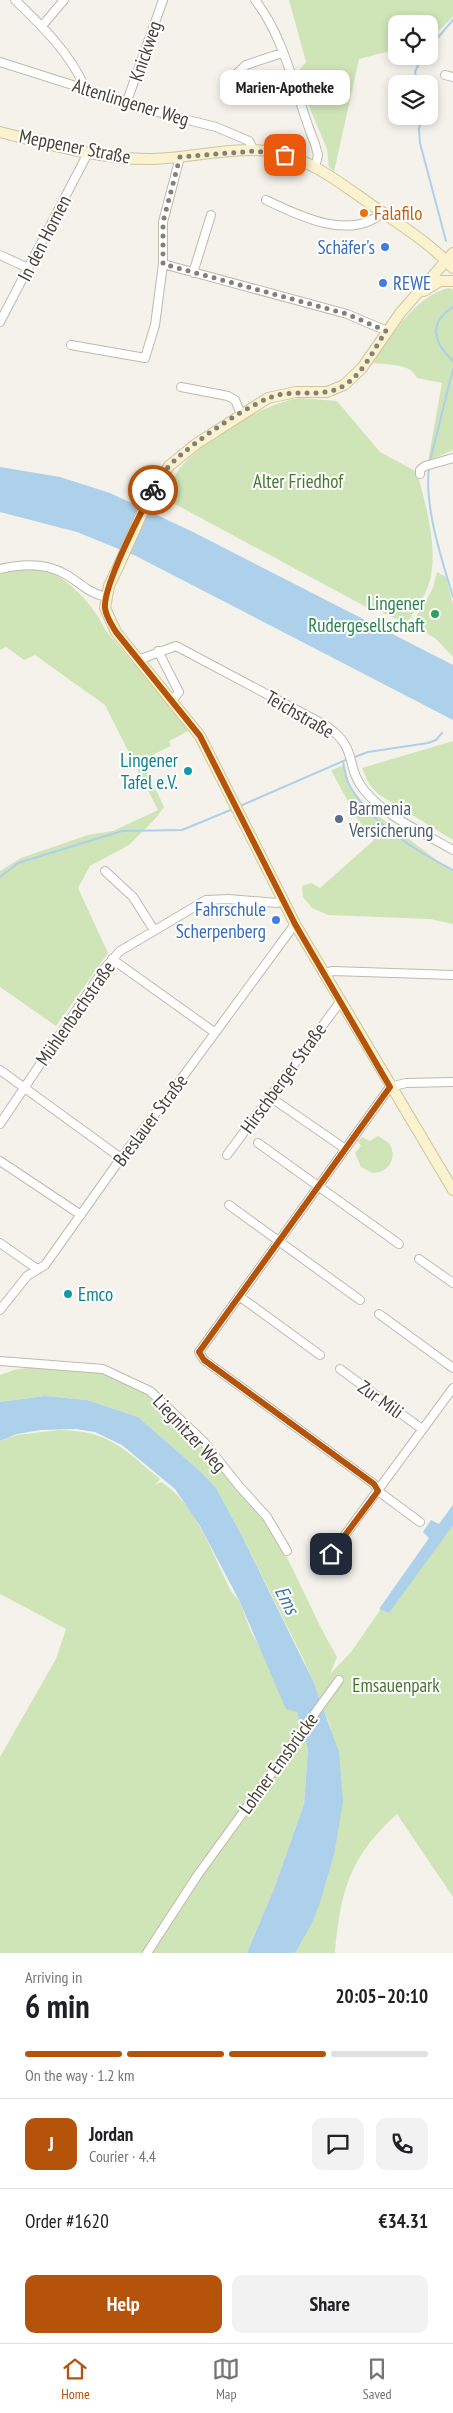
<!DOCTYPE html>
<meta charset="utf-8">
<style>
body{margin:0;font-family:"PT Sans Narrow",sans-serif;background:#f2f2f2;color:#202124;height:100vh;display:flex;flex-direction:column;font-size:19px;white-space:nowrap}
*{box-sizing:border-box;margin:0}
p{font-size:16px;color:#757577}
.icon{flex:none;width:28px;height:28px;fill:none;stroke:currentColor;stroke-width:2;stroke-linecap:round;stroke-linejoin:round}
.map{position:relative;height:1953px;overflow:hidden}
.side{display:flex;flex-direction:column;background:#fff;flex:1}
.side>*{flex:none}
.tools{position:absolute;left:388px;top:15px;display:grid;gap:10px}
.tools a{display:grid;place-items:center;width:50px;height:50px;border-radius:10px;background:#fff;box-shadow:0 2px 8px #0003;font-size:25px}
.pin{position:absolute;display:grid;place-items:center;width:42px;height:42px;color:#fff;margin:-21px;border-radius:10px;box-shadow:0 2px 8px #0006}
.courier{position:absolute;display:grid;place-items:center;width:50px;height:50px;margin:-25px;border:4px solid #b45309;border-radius:50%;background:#fff;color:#222;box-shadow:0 1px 6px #0007}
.bubble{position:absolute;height:35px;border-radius:10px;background:#fff;box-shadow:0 2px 8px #0003;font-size:16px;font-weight:700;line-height:35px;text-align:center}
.summary em{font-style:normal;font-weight:700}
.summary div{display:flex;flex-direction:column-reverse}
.summary{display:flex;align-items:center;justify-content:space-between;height:85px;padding:0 25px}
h1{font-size:32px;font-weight:700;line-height:38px}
.bar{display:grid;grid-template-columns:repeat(4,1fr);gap:8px 5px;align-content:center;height:60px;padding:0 25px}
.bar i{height:6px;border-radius:4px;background:#e0e0e0}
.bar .selected{background:#b45309}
.bar p{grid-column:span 4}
.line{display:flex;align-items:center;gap:12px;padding:0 25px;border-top:1px solid #e0e0e0}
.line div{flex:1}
.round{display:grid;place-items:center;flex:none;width:52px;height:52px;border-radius:10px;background:#f2f2f2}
.button{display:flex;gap:10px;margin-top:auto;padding:10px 25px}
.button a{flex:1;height:58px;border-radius:10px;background:#b45309;color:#fff;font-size:20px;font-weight:700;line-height:58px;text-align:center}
.button a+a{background:#f2f2f2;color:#202124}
.tabs{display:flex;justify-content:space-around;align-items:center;height:70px;border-top:1px solid #e0e0e0;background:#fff;font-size:14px;color:#757577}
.tabs a{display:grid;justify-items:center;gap:2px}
.tabs .selected{color:#b45309}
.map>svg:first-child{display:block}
.green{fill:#cfe5b8}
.water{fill:#add0eb}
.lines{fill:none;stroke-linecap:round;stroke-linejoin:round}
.stream{stroke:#add0eb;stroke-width:2}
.street-casing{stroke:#bfbaae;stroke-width:10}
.secondary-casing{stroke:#d0c59f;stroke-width:12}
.street{stroke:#fff;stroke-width:8}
.secondary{stroke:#fbf2cf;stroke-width:10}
.done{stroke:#848077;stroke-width:5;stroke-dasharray:0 9}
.route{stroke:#b45309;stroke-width:6}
.food-dot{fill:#e8710a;stroke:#fff;stroke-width:2}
.shop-dot{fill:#3f7fe0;stroke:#fff;stroke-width:2}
.leisure-dot{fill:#2e9e5b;stroke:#fff;stroke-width:2}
.culture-dot{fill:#0f9aa8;stroke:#fff;stroke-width:2}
.service-dot{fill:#5c6f8a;stroke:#fff;stroke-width:2}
.labels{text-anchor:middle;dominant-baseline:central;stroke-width:4;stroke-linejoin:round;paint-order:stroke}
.street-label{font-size:19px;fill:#484339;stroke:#fff}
.food-label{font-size:19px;fill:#c56008;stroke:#fff;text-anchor:start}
.shop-label{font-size:19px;fill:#366cbe;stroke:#fff;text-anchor:end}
.park-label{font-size:19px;fill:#487631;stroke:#fff}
.leisure-label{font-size:19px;fill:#27864d;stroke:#fff;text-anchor:end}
.culture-label{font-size:19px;fill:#0d838f;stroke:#fff;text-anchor:end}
.service-label{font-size:19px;fill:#4e5e75;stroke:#fff;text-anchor:start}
.water-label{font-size:20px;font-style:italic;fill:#3a78ac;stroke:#fff}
</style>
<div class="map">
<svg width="453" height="1953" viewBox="0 0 453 1953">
<rect width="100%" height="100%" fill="#f4f2eb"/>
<path class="green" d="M289,0H453V17L429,40V24H396V52L390,51L359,59L334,172L329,167L327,149L297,78L296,74L306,62Z
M449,288L453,289V450L428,461L442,383L417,378C411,363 388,365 373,363C389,337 418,294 449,288Z
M300,398L337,401L380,452L417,472C426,506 440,552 428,587C423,600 413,612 407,624L375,609L368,608L162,497C168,489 172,479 178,471C200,441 264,403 300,398Z
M43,567C71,582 92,602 106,631L190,730L169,741L171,746L144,759L147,771L164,807L155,819L129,845L90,866L78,888L108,953L56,1026L0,987V871L21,858L88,835L113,831L158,810L105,705L35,655L24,660L6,647L0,650V569Z
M437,572L446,577L453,605V657L435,638L414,626L416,617L433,588Z
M453,741V840L378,794L369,784L362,768Z
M344,765L349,786L367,807L443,865L453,870V924L430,919L328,915L312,908L303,897L302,886L311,883L320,888L374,840L358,820L332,772V770Z
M378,1136L389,1143C398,1157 389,1173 373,1173L361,1167L355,1153L361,1146L358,1141L362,1137L370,1141Z
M42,1366L102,1372L149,1393L201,1443L204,1450C224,1471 246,1492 262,1516C292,1558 310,1612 337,1657L330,1674L351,1652L453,1505V1897L397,1814C349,1858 341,1890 335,1953H295L320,1903L334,1855L331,1728L304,1660L241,1534L216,1488L201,1472L138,1417L87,1400L45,1396L0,1402V1375L14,1370Z
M59,1430C111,1431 123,1449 160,1479L155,1485L161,1482C197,1504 213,1557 232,1593L239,1600L251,1632L297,1711L308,1749L304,1804L275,1886L247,1953H0V1757L56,1659L66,1629L0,1594V1441L17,1435Z"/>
<path class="water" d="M0,467L60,477L110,493L193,532L453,665V720L136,556L77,532L0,512Z
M45,1396L87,1400L138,1417L201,1472L216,1488L241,1534L313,1681L339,1752L343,1802L334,1855L320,1903L311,1925L295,1953H247L275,1886L304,1804L308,1749L297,1712L286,1709L239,1600L200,1526L175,1489L122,1445L95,1432L76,1429L41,1430L17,1434L0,1441V1402Z
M453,1505V1525L389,1613L379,1609L429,1538L423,1532L431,1520L439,1524Z"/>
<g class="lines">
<path class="stream" d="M429,48L453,20
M418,84L415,72L422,56
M422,116L419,129L420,143L446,241
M453,307C428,323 433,342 453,361
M430,461L453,369
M429,468C424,507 442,560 453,597
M352,758L368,752L428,743L436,740L442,733
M343,762C345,770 346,781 351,788C373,825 416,851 453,870
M240,806L348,759
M0,877L18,863L122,831L182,830L233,809"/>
<defs>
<path id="street" d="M15,0C41,25 71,54 85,88
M255,0C286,39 296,98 315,144L318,155L315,167
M42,26L64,0
M0,62L164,114L216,127L249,141L254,151
M445,75L453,77
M227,83L246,65L282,53
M127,101L163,0
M266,200C299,216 350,241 382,213
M0,255L28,268
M163,264L347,314L387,331
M193,273L211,215
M0,322L88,153
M71,345L145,358L155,325L163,264V222L180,157
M181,387L228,396L235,400L241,414
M420,474V470L425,466L453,458
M0,569C21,564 46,563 65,574C81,583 86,592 106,597
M158,651L179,692L171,702
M138,660L176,646L323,724C360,747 344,765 364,790C386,817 424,833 453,850
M105,871L133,897L154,930
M112,959L214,1032
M323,973L333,971L453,975
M0,1070L121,1158
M270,1097L344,1148
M0,1124L104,969L120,951L206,900L228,899L277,903L282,899
M258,1143L399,1244
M227,1155L340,1002
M0,1161L81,1215
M229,1205L360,1300
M0,1243L37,1269
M419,1259L453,1283
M239,1296L320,1355
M0,1310L27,1276L45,1265L121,1158L165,1101L295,924
M379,1314L453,1368
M0,1361L103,1369L150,1391L204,1442L239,1486L267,1517L287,1551
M340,1369L422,1429
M420,1522L378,1491L374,1484L204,1360L199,1352L390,1087L406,1083L453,1082
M333,1566L331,1554L453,1388
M147,1953L197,1876L339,1680"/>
<path id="secondary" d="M0,132C48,144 99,159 149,159C187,159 237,145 273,152C312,159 344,186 376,208C402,226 431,244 453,268
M453,253L401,312L362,368L344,385L327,392H296L268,398L196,444L169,466L151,493L119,565L109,586L105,608L116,632L200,736L295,924L453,1190
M424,291L440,281H453"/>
</defs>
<use href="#street" class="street-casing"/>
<use href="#secondary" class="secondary-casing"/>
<use href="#street" class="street"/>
<use href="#secondary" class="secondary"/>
</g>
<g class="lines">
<path class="done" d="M153,490C158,481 163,472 170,465C189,445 252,401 278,395C301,390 325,398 345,385C364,372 374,349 386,331L347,314L163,264V222L180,157L254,151L285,155"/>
<path class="route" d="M153,490C141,512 103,586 105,608C106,617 112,625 116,632L200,736L295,924L390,1087L199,1352L204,1360L374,1484L378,1491L331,1554"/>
</g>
<circle class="food-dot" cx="364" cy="213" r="5"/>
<g class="shop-dot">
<circle cx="385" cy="247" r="5"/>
<circle cx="383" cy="283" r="5"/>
<circle cx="276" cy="920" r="5"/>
</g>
<circle class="leisure-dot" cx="435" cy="614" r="5"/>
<g class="culture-dot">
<circle cx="188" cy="771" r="5"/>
<circle cx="68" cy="1294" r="5"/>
</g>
<circle class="service-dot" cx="339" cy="819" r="5"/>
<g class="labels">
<g class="street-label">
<text transform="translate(145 51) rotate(-71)">Knickweg</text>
<text transform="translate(131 102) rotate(17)">Altenlingener Weg</text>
<text transform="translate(75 146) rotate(11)">Meppener Straße</text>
<text transform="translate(44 238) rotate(-63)">In den Hornen</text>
<text transform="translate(300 714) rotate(30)">Teichstraße</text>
<text transform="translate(75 1013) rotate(-55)">Mühlenbachstraße</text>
<text transform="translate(283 1078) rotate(-54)">Hirschberger Straße</text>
<text transform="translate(150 1120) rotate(-53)">Breslauer Straße</text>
<text transform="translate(381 1399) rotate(36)">Zur Mili</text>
<text transform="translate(190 1433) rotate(47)">Liegnitzer Weg</text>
<text transform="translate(278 1763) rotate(-54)">Lohner Emsbrücke</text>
</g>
<g class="food-label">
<text x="374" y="213">Falafilo</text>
</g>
<g class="shop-label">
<text x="375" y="247">Schäfer's</text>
<text x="393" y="283" text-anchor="start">REWE</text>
<text x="266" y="909">Fahrschule<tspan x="266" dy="22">Scherpenberg</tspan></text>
</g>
<g class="park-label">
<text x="298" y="481">Alter Friedhof</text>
<text x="396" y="1685">Emsauenpark</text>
</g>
<g class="leisure-label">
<text x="425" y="603">Lingener<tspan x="425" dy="22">Rudergesellschaft</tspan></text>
</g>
<g class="culture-label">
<text x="178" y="760">Lingener<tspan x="178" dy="22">Tafel e.V.</tspan></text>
<text x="78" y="1294" text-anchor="start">Emco</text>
</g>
<g class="service-label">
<text x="349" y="808">Barmenia<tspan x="349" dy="22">Versicherung</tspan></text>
</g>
<g class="water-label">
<text transform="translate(287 1600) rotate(63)">Ems</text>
</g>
</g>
</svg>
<div class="tools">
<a><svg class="icon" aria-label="locate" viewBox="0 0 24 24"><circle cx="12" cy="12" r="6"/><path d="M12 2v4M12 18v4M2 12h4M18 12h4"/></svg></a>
<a><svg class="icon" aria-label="layers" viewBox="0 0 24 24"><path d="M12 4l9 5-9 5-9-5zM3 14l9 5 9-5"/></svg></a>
</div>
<div class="pin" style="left:285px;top:155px;background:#ea580c"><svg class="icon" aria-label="bag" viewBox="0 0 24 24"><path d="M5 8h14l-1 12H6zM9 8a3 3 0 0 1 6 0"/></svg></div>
<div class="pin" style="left:331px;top:1554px;background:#1f2937"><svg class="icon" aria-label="home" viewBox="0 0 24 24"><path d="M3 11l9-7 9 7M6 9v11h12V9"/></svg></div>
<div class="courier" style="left:153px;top:490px"><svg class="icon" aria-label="bike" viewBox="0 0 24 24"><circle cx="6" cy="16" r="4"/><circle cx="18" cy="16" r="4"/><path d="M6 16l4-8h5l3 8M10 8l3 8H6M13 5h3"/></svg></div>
<div class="bubble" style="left:220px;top:70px;width:130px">Marien-Apotheke</div>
</div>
<section class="side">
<div class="summary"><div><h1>6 min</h1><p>Arriving in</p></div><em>20:05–20:10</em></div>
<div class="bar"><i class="selected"></i><i class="selected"></i><i class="selected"></i><i></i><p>On the way · 1.2 km</p></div>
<div class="line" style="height:90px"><b class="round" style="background:#b45309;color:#fff">J</b><div><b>Jordan</b><p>Courier · 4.4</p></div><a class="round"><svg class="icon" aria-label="chat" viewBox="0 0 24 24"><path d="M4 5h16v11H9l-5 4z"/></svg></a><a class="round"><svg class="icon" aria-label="phone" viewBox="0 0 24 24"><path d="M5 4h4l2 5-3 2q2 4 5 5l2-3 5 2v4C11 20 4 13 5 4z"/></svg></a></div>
<div class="line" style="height:65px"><div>Order #1620</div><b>€34.31</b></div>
<div class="button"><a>Help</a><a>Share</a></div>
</section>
<nav class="tabs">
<a class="selected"><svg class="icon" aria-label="home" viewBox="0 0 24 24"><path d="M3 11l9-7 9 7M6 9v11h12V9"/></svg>Home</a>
<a><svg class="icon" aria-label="map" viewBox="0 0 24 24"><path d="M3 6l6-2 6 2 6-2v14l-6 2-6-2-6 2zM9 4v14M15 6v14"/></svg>Map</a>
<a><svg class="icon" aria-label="saved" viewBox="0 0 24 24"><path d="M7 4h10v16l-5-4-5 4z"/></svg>Saved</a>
</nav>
